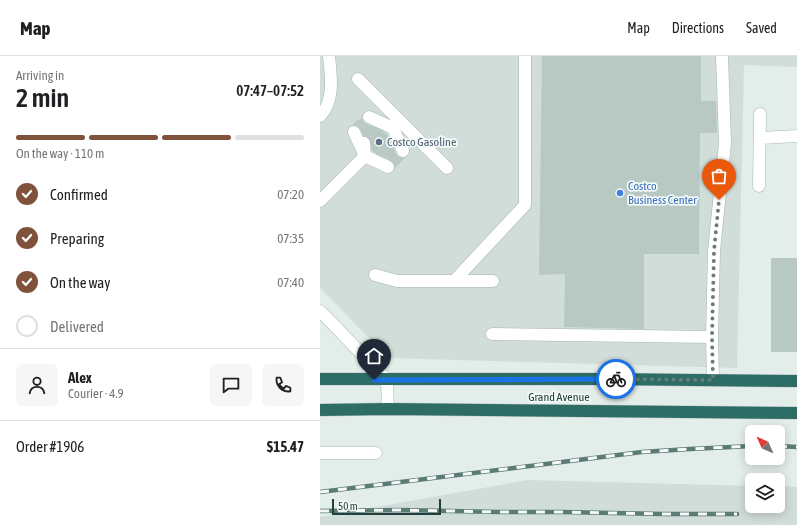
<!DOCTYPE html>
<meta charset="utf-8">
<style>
body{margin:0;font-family:"Asap Condensed",sans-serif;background:#f6f6f6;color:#202124;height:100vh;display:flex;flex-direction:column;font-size:15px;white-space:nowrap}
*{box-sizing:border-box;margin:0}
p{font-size:13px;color:#757577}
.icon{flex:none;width:22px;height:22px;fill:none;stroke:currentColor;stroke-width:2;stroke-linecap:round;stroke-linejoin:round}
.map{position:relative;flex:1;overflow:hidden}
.side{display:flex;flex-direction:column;background:#fff;width:320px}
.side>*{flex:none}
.needle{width:26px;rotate:315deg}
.controls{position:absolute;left:425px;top:369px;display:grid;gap:8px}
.controls a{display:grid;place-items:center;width:40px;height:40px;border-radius:6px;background:#fff;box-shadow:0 2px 10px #0003;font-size:20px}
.scale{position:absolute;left:12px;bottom:10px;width:109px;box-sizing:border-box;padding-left:4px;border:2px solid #22403b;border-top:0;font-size:11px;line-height:14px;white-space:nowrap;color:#22403b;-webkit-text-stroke:3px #f4faf7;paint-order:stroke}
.pin{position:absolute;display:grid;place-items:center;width:34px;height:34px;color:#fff;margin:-41px -17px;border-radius:50% 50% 50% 0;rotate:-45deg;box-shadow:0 0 4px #0007}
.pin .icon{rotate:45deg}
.courier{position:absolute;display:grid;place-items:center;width:40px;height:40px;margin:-20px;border:3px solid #1a73e8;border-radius:50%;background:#fff;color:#222;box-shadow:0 1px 5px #0007}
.headline em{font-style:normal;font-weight:600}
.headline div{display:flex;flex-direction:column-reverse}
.headline{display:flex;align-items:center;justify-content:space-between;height:68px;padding:0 16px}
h1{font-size:26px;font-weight:600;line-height:30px}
.bar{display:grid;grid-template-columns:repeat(4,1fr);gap:6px 4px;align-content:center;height:48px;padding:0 16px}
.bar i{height:5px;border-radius:3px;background:#e0e0e0}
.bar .active{background:#80523c}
.bar p{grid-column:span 4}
.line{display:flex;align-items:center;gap:10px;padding:0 16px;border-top:1px solid #e0e0e0}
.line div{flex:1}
.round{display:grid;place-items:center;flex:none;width:42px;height:42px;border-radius:6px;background:#f6f6f6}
ol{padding:0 16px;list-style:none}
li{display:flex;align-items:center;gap:12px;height:44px}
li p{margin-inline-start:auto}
li .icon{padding:4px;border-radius:50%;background:#80523c;color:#fff;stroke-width:4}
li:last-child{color:#757577}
li i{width:22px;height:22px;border:2px solid #e0e0e0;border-radius:50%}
header{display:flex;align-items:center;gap:24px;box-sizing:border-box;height:56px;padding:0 20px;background:#fff;border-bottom:1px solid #e0e0e0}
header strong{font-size:19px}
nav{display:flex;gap:22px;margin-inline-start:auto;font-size:14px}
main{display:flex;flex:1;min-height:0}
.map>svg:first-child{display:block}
.built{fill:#d1ddd9}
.building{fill:#b8c8c3}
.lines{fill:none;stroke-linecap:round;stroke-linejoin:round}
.minor-tunnel{stroke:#bccac7;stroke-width:12;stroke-dasharray:12 6;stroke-linecap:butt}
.minor-casing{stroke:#a5b6b2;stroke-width:13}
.highway-casing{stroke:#c1cac8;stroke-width:13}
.minor{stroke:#fff;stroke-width:12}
.highway{stroke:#2d6d66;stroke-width:12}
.rail-casing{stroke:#5d7b76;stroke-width:4.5}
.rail{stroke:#f4faf7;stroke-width:3;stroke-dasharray:9;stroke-linecap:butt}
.done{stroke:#667d78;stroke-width:4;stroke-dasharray:0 7.2}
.route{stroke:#1a73e8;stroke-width:5}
.service-dot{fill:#5c6f8a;stroke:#f4faf7;stroke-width:1.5}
.shop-dot{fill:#3f7fe0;stroke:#f4faf7;stroke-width:1.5}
.labels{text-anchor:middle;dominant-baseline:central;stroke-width:3.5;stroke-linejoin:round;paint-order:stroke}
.service-label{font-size:12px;fill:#4e5e75;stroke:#f4faf7;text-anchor:start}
.shop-label{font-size:12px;fill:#366cbe;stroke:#f4faf7;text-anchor:start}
.street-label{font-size:12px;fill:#22403b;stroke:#f4faf7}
</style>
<header>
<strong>Map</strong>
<nav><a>Map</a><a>Directions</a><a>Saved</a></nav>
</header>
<main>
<section class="side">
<div class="headline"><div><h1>2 min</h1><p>Arriving in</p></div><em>07:47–07:52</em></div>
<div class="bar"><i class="active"></i><i class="active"></i><i class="active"></i><i></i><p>On the way · 110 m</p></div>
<ol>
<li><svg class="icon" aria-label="check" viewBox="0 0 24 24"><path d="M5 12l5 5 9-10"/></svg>Confirmed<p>07:20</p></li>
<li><svg class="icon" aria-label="check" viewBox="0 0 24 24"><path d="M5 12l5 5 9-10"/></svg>Preparing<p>07:35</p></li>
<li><svg class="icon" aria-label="check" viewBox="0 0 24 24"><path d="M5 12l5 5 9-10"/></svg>On the way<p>07:40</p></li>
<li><i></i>Delivered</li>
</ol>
<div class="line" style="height:72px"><a class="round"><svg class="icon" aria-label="person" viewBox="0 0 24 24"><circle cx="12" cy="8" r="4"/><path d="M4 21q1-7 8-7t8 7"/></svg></a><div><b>Alex</b><p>Courier · 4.9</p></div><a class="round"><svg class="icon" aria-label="chat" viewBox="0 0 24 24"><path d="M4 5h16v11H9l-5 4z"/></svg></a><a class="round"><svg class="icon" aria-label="phone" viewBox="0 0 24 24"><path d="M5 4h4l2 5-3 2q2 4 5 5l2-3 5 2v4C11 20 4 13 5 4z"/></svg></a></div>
<div class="line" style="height:52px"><div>Order #1906</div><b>$15.47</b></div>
</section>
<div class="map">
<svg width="477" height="469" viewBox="0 0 477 469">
<rect width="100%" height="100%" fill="#e3edea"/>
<path class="built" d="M0,0H477V11L424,9L417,312L69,302L0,232Z
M208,424L432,430V450H458V430L477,431V469H0V461Z"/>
<path class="building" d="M222,0H381V45H396L397,77H380L379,198H324V273L244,271L245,218L219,219Z
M42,62L43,65L46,68L64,76L68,80L76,98L79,101L85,102L75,111L74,107L72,104L52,95L50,83L48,80H44L39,70L34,69Z
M451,202H477V296H451Z"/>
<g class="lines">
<path class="minor-tunnel" d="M34,76L49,61
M44,87L60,72
M59,101L74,86
M68,111L83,95"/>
<defs>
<path id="minor" d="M38,23L127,112
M0,60C15,45 11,20 9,0
M49,61L73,72L83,95
M34,76L45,100L68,111
M440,82L477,80
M439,130L440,58
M0,145L45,100L44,87
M55,219L77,225H173
M134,225L205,149V0
M0,255L67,324L68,353
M172,278L392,281
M393,324L392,281L394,195L405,87L402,0
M0,397H56"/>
<path id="highway" d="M0,323H284L477,325
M0,354L68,353L477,357"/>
</defs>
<use href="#minor" class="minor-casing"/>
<use href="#highway" class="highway-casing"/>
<use href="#minor" class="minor"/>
<use href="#highway" class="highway"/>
<defs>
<path id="rail" d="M458,390L477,391
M0,436L322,396L370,393L432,390
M0,455L80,454L179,456H242L343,458H417"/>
</defs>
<use href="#rail" class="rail-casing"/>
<use href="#rail" class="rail"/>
</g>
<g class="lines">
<path class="done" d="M296,323L393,324L392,281L394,195L399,144"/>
<path class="route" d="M54,324L296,323"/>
</g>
<circle class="service-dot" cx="59" cy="86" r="4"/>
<circle class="shop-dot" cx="300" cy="137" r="4"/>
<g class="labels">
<g class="service-label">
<text x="67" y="86">Costco Gasoline</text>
</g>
<g class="shop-label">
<text x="308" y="130">Costco<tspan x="308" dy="14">Business Center</tspan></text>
</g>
<g class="street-label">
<text x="239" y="341">Grand Avenue</text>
</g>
</g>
</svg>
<div class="controls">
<a><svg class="needle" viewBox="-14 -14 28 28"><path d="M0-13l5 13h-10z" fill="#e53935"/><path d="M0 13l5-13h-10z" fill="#757577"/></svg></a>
<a><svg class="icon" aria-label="layers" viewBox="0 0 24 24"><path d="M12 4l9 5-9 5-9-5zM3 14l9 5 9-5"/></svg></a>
</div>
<div class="scale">50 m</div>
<div class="pin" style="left:399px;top:144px;background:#ea580c"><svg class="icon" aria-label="bag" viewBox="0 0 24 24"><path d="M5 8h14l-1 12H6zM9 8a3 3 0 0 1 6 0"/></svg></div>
<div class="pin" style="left:54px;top:324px;background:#1f2937"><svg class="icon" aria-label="home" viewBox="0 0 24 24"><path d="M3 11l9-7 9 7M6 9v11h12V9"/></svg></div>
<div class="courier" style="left:296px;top:323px"><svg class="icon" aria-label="bike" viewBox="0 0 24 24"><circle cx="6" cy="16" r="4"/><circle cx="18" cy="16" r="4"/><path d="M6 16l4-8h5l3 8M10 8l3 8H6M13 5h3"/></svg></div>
</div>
</main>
